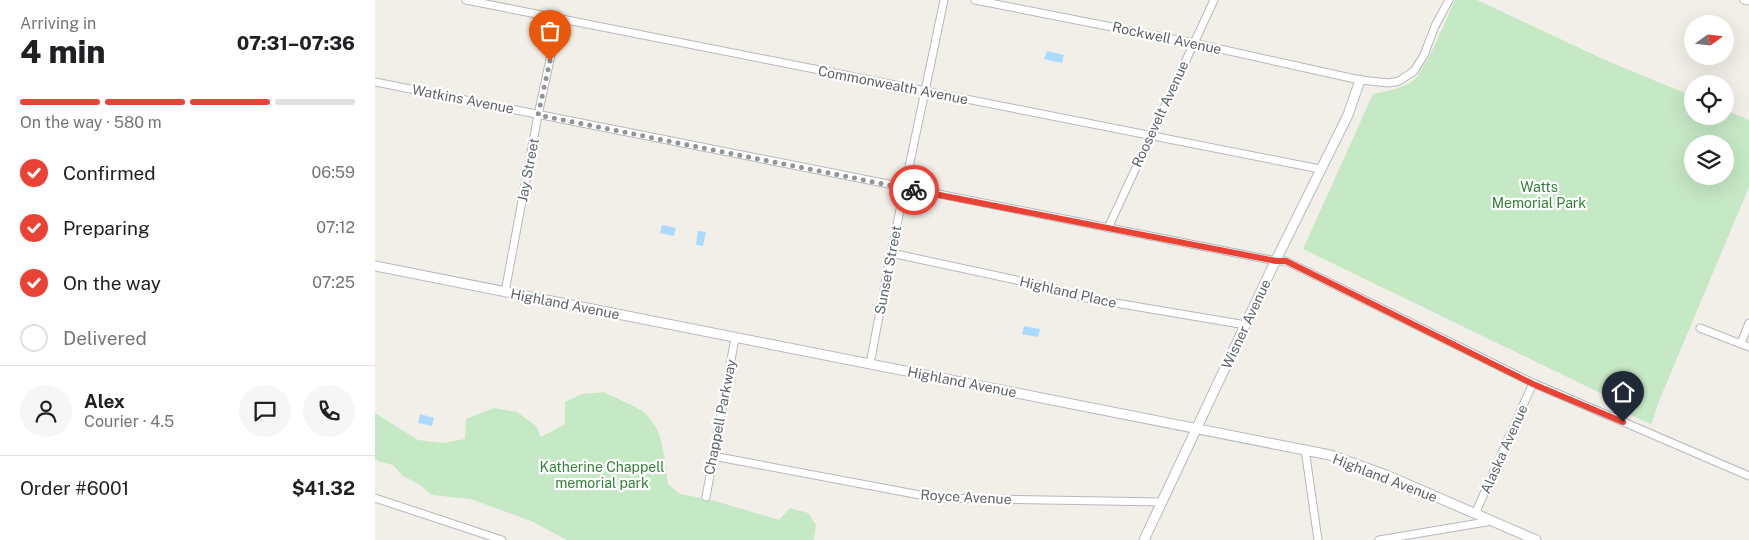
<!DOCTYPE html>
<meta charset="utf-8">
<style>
body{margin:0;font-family:"Public Sans",sans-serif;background:#f6f6f6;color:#202124;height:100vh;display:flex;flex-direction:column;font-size:19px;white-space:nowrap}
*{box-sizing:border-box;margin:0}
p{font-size:16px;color:#757577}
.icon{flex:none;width:28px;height:28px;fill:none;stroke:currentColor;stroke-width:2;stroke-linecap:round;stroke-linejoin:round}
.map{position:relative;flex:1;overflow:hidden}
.sheet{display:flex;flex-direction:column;background:#fff;width:375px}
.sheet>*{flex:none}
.needle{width:32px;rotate:75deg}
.fabs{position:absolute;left:1309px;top:15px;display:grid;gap:10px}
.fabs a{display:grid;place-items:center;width:50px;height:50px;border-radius:50%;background:#fff;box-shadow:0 5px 20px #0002;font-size:25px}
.pin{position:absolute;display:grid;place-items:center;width:42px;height:42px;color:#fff;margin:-51px -21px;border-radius:50% 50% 50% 0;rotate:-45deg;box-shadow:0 0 5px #0007}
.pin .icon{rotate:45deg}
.courier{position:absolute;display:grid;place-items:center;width:50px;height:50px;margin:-25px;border:4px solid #ea4335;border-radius:50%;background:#fff;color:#222;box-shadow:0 1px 6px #0007}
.summary em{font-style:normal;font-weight:800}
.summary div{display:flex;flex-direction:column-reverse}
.summary{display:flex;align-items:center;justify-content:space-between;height:85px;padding:0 20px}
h1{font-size:32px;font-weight:800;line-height:38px}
.bar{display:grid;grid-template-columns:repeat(4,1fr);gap:8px 5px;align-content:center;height:60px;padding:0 20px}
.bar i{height:6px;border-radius:4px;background:#e0e0e0}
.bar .active{background:#ea4335}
.bar p{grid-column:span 4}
.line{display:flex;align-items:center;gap:12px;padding:0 20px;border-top:1px solid #e0e0e0}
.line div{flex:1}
.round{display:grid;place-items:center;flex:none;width:52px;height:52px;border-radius:26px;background:#f6f6f6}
ol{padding:0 20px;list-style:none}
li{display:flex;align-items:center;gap:15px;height:55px}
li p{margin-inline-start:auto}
li .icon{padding:5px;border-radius:50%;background:#ea4335;color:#fff;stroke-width:4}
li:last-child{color:#757577}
li i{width:28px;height:28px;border:2px solid #e0e0e0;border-radius:50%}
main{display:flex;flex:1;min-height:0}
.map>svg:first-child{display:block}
.green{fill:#c5e8c5;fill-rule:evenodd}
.water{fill:#aadaff}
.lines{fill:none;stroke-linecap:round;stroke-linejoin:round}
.street-casing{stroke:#b5b8bc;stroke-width:9}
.secondary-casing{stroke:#b6babf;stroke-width:11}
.street{stroke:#fff;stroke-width:7}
.secondary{stroke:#fff;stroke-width:9}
.done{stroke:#929495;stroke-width:5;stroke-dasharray:0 9}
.route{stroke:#ea4335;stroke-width:6}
.labels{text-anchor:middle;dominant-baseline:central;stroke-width:4.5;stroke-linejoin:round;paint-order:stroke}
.street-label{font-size:14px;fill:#5f6368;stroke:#fff}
.park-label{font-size:14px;fill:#348238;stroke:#fff}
</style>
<main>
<section class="sheet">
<div class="summary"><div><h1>4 min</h1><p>Arriving in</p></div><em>07:31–07:36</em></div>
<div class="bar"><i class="active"></i><i class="active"></i><i class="active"></i><i></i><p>On the way · 580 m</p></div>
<ol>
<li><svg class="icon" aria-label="check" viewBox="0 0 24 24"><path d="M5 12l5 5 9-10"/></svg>Confirmed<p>06:59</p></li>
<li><svg class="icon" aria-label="check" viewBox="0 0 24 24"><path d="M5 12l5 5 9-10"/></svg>Preparing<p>07:12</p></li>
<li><svg class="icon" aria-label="check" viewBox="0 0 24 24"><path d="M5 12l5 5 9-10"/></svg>On the way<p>07:25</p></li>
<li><i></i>Delivered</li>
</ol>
<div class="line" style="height:90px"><a class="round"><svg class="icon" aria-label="person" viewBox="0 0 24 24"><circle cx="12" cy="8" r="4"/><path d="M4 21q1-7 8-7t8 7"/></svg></a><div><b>Alex</b><p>Courier · 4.5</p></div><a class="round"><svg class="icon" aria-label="chat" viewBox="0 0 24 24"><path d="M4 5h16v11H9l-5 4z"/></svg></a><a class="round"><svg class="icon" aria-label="phone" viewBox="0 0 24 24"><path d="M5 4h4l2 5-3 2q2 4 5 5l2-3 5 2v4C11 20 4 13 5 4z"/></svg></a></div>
<div class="line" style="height:65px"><div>Order #6001</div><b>$41.32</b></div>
</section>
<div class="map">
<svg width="1374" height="540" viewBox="0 0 1374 540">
<rect width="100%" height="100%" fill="#f1efe8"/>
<path class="green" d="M1080,0H1102L1230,60L1317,96L1318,116H1350V110L1374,120V187L1284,401L1276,424L1242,409L1244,402L928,249L998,94C1011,91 1029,89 1039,80C1051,69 1072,17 1080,0ZM1318,144H1350V176H1318Z
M229,392C238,397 265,408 271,414C290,433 289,460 293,484L305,494L337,500L404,520L415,508L433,513L441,525L439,540H192L156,521L96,499L57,495L45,485L28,476L18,465L5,462L0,459V413L43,440L68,443L90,439L91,419L119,408L142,412L161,426L166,437L190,424V402L207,394Z"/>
<path class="water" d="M672,51L689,55L687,63L669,59Z
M287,225L301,228L299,236L285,233Z
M323,231L331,232L328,246L321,245Z
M649,326L665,329L663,337L647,334Z
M45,414L59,418L57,426L43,423Z"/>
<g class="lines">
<defs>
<path id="street" d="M91,0L945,169
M600,0L818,43L985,80L1014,83L1024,81L1039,71L1049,55L1060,26L1074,0
M1369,0L1374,1
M0,82L901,261H911L1158,383L1374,476
M733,228L839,0
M516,253L678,288L705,297L871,325
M130,292L163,115L184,18
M1325,328L1374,347
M1366,343L1374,323
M495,364L516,253L569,0
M930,449L943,540
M338,456L561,498L787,502
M331,497L360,338
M0,498L127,540
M1100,514L1158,383
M1004,540L1117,521"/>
<path id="secondary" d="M0,266L955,455L1011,475L1161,540
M769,540L897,268L973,115L985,80"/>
</defs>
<use href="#street" class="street-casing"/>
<use href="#secondary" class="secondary-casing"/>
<use href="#street" class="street"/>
<use href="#secondary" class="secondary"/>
</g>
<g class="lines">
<path class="done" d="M175,61L163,115L539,190"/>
<path class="route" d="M539,190L901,261H911L1158,384L1248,422"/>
</g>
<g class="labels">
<g class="street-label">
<text transform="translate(792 38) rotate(12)">Rockwell Avenue</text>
<text transform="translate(518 85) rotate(11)">Commonwealth Avenue</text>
<text transform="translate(88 99) rotate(11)">Watkins Avenue</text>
<text transform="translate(785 114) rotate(-65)">Roosevelt Avenue</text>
<text transform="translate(153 170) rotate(-79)">Jay Street</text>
<text transform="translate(513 270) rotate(-79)">Sunset Street</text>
<text transform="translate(693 292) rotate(13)">Highland Place</text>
<text transform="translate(190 304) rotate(11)">Highland Avenue</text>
<text transform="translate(871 324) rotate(-65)">Wisner Avenue</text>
<text transform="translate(587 382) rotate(11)">Highland Avenue</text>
<text transform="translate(345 417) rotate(-79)">Chappell Parkway</text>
<text transform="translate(1129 449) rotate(-66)">Alaska Avenue</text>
<text transform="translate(1010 478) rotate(21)">Highland Avenue</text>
<text transform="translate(591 497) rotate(3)">Royce Avenue</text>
</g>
<g class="park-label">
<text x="1164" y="187">Watts<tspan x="1164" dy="16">Memorial Park</tspan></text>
<text x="227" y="467">Katherine Chappell<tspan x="227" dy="16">memorial park</tspan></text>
</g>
</g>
</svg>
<div class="fabs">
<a><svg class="needle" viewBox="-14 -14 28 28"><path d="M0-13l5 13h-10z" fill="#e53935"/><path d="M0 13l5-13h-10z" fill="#757577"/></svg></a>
<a><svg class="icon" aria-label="locate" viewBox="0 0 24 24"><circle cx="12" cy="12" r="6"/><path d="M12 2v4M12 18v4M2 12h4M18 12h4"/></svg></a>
<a><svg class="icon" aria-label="layers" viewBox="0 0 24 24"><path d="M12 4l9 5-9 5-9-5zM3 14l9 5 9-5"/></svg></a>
</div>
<div class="pin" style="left:175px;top:61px;background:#ea580c"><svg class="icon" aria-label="bag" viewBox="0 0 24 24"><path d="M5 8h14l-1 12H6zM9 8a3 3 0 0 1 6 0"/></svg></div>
<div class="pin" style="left:1248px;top:422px;background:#1f2937"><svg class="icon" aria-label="home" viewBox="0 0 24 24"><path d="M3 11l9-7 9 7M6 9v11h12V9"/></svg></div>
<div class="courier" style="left:539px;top:190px"><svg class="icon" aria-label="bike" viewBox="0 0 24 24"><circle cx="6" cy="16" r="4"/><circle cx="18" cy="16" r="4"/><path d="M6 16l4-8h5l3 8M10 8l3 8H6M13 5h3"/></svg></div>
</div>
</main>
